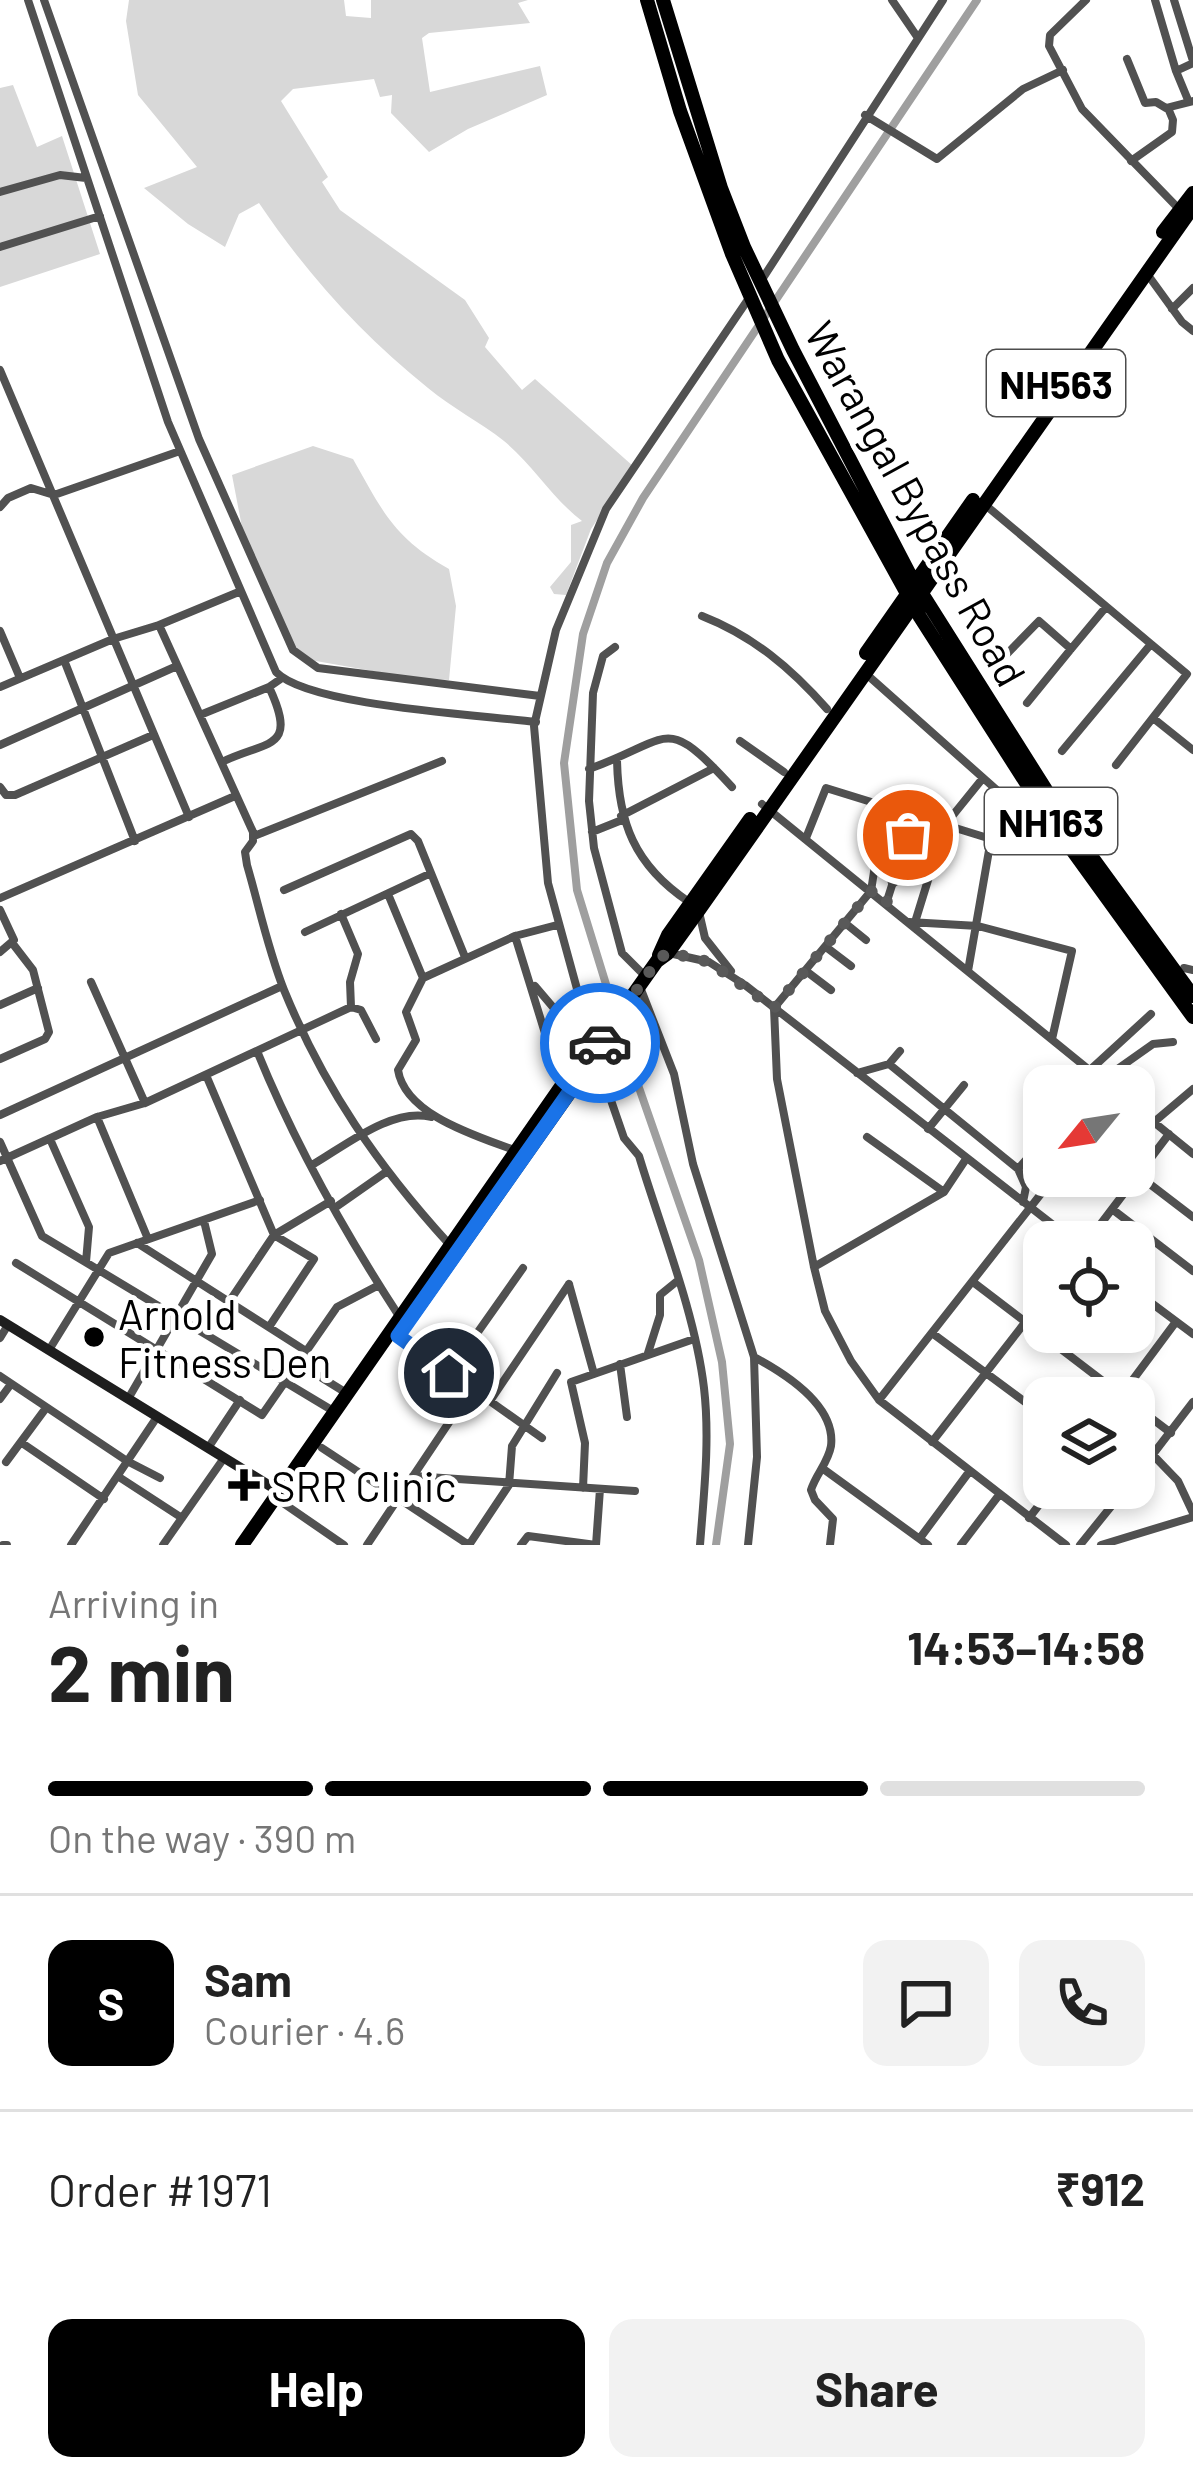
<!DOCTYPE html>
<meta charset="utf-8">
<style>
body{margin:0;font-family:Barlow,sans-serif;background:#f2f2f2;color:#222;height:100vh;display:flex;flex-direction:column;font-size:45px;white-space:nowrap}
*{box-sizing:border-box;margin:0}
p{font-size:39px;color:#767676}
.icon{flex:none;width:66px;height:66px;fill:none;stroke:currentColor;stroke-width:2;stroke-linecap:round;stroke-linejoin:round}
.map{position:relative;height:1545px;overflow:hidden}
.details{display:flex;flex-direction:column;background:#fff;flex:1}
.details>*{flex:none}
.needle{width:78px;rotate:240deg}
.controls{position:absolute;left:1023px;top:1065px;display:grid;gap:24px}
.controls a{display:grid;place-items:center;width:132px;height:132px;border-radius:24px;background:#fff;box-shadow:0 6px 18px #0003;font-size:60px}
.pin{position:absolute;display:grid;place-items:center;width:102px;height:102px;color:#fff;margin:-51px;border:6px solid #fff;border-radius:50%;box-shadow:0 3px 12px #0007}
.courier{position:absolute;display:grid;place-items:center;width:120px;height:120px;margin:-60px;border:9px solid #1a73e8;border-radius:50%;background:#fff;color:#222;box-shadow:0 3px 15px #0007}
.headline em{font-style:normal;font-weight:700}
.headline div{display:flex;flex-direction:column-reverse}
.headline{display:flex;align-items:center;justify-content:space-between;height:204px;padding:0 48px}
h1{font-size:78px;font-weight:700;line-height:90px}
.bar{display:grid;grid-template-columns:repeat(4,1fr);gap:18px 12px;align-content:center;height:144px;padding:0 48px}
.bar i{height:15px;border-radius:9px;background:#e0e0e0}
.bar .selected{background:#000}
.bar p{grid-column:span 4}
.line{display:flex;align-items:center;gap:30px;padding:0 48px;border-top:3px solid #e0e0e0}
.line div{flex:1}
.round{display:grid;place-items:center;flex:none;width:126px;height:126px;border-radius:24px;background:#f2f2f2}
.button{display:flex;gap:24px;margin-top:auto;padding:24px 48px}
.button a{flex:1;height:138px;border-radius:24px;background:#000;color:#fff;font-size:48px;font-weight:700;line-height:138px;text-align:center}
.button a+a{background:#f2f2f2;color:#222}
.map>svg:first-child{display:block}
.green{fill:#d8d8d8}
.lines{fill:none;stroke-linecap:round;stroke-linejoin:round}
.canal{stroke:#9f9f9f;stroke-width:8}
.street{stroke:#515151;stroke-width:8}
.secondary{stroke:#1e1e1e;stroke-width:10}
.highway{stroke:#000;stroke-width:14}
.done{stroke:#595959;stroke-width:12;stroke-dasharray:0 21.6}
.route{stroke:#1a73e8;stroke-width:15}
.poi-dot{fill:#000;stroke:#fff;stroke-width:4.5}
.labels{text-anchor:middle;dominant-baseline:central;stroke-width:10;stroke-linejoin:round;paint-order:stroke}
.shield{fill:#fff;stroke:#4c4c4c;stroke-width:3}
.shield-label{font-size:39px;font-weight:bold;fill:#000}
.street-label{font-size:42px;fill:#000;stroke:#fff}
.poi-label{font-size:42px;fill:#000;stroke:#fff;text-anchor:start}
</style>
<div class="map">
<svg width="1193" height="1545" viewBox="0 0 1193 1545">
<rect width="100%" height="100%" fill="#fff"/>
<path class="green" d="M129,0H344L346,16L371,18V0H528L518,3L530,23L429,33L422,38L430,92L540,66L547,95L468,129L429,152L391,113L392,95L380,97L374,79L293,89L281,101L328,177L322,182L340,210L465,300L489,338L485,347L522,390L535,379L633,466L591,529L566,595L554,594L550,587L571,562V525L582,521C552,498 533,465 504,441C480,422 452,408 428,388C362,335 306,273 259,203L239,214L225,247L188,224L144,188L197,167L138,95L126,21Z
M13,85L37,147L62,136L100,254L0,287V88Z
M313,446L353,459C383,512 394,538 449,569L456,606L449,680L412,678L299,658L246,548L232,475Z"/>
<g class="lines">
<path class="canal" d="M716,1545L730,1444L722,1362L699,1260L629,1059L577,890L564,763L583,634L607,563L643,498L977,0"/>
<path class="street" d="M28,0L168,422L276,672C308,706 482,715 536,722
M44,0L199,439L293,650L318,668L540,696
M892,0L918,38
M1086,0L1050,35L1049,46L1082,109L1179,209
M1155,0L1176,71
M1174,0L1193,61
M1127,59L1145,103L1156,102L1166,108L1193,101
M1188,100L1176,71L1193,63
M865,115L937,159L1023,89L1063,70
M1131,161L1172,132L1173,120L1168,108
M0,192L60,175L86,178
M0,247L100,216
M1145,271L1182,322L1193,331
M761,281L943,0
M1172,309L1193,288
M0,370L189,817
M983,503L1151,644L1062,751
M0,507L8,498L31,488L54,495L180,451
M241,591L159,625L253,832V841L245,852L247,865C259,906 268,950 284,990C324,1088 378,1166 449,1244
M702,616C753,636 791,668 827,709
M0,631L20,678
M615,647L603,656L593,693L589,801L594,848L622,953L646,977
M64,660L135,841
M1000,661L1039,621L1071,649L1106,607
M864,672L1017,808L991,839L968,971
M0,687L113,639L159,625
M1027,703L1071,649
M200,715L269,687L282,678
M1153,718L1193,750
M740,741L784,772
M0,745L177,666
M617,759C618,822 634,865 689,902
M222,762C267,740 299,751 269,687
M1116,765L1187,674L1151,644
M589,769C673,739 663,712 732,787
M0,787L6,795H15L153,735
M762,804L1109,1086
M621,816L714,768
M592,832L622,820
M254,836L442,761
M806,838L826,788L991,839
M876,859L871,891L774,1008L777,1079L814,1267L825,1311L851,1361L879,1400L1066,1545
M284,890L411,834L418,841L465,957
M388,894L423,978L515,936L553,1059L569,1080
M0,898L235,796
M886,904L908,835
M0,910L14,940L0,952
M699,912L705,938L731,971
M341,914L358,954L350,982L351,1007
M916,919L945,825L983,778
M909,922L978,926L1072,951L1052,1039
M845,923L866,940
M305,932L429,874
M515,936L557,925
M826,947L851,966
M669,953L709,962L745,985L1075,1242
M1184,968L1193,970
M806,971L831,990
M423,978L406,1012L416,1040L398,1070C405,1115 477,1136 514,1150
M91,982L145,1103
M535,986L591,1052
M640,987L674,1074L693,1164L754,1357L757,1457L748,1545
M0,1005L38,988
M257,1051C294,1142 345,1233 399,1316
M0,1059L45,1039L49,1032L33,970L13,944
M889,1064L900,1051
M1090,1070L1151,1014
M857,1073L889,1064L1018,1169L1026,1187L1023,1202
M206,1075L274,1235L314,1259L269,1327
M1102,1080L1153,1044L1173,1042
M1134,1106L1193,1154
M0,1115L282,986
M97,1117L148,1239
M1154,1122L1193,1089
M928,1129L964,1085
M867,1137L944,1192
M50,1139L89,1227L86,1262
M0,1142L42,1236L335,1412
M0,1161L97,1117L145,1103L351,1007L361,1010L376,1039
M312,1165C345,1146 392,1107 431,1117
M1018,1169L1026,1160
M1138,1175L1193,1217
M336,1207L386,1172
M1112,1209L1193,1271
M1087,1242L1169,1134
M137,1243L306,1351
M16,1263L262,1415L337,1307L379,1285
M814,1267L944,1192L966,1159
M973,1282L1125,1398
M569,1284L594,1374L694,1339
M1134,1290L1193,1334
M229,1302L274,1235L331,1201
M932,1333L1044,1416
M398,1336L542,1438
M0,1338L8,1325
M49,1350L109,1253L260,1200
M648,1353L660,1315V1295L676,1282
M754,1357C784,1373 836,1405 831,1446C828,1463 816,1474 811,1490L815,1500L833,1519L830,1545
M298,1363L348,1394
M620,1364L627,1417
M449,1373L523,1268
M0,1376L127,1461L160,1478
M1120,1397L1175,1323
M0,1399L11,1384
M128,1399L212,1254L204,1221
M879,1400L1055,1176
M490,1401L569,1284
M1134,1405L1171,1433
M932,1442L1044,1298
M22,1443L104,1499
M208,1448L240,1400
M322,1448L469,1545
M1153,1455L1178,1481L1193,1513
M6,1462L46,1408
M822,1468L928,1545
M413,1476L635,1491
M119,1477L182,1518
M1134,1479L1193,1402
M583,1488L585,1443L571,1382L594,1374
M283,1503L344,1545
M1029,1518L1052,1488
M920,1538L969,1472
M3,1545H7
M71,1545L157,1417
M163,1545L224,1458
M367,1545L472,1388
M469,1545L509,1485L512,1446L557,1373
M521,1545L528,1536L596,1545L600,1489
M700,1545C704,1493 710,1439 704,1388C695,1312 661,1229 639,1156L624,1138L594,1051L548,883L534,726L556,630L606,509L749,298
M961,1545L999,1495
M1080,1545L1126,1488
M1101,1545L1193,1517"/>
<path class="secondary" d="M0,1320L288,1497"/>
<path class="highway" d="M647,0L680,111L732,254L778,360L920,617L1046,814L1193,1017
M663,0L721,188L744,247L793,350L909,573L1065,820L1193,996
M1163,232L1193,193
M866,653L973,500
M659,955L668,935L750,819
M412,1316L575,1085L582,1067
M242,1545L567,1078L582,1067L657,961L668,953L699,910L1193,207"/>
</g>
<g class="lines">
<path class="done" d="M600,1043L657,961L668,952L709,962L774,1008L871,891L886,904L908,835"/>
<path class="route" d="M449,1373L398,1336L575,1084L581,1067L600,1043"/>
</g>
<g class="poi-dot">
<circle cx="94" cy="1337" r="12"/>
<path d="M238 1467h12v12h12v12h-12v12h-12v-12h-12v-12h12z"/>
</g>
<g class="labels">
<g class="shield">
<rect x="987" y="350" width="138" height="66" rx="9"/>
<rect x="985" y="788" width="132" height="66" rx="9"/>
</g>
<g class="shield-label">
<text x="1056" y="383">NH563</text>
<text x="1051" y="821">NH163</text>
</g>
<g class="street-label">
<text transform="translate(917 503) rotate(61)">Warangal Bypass Road</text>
</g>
<g class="poi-label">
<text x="118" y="1313">Arnold<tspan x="118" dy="48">Fitness Den</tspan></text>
<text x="271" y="1485">SRR Clinic</text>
</g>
</g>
</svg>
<div class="controls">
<a><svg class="needle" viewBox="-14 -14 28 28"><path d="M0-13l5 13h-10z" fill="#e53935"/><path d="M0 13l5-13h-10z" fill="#767676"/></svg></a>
<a><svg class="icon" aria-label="locate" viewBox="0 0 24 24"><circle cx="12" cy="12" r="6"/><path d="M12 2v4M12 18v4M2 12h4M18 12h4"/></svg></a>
<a><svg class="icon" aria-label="layers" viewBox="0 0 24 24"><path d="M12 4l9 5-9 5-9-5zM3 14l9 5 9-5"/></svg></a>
</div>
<div class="pin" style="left:908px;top:835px;background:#ea580c"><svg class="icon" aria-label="bag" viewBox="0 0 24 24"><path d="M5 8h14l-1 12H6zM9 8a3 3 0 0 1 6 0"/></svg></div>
<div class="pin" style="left:449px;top:1373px;background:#1f2937"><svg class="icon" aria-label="home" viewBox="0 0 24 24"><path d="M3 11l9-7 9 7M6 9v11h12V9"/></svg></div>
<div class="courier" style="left:600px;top:1043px"><svg class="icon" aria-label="car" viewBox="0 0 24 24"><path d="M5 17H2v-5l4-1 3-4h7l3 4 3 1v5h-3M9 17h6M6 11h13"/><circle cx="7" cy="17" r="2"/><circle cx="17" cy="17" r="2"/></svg></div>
</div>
<section class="details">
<div class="headline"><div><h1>2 min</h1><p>Arriving in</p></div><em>14:53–14:58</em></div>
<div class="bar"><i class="selected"></i><i class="selected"></i><i class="selected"></i><i></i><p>On the way · 390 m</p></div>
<div class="line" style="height:216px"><b class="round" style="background:#000;color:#fff">S</b><div><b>Sam</b><p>Courier · 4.6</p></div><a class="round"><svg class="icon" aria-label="chat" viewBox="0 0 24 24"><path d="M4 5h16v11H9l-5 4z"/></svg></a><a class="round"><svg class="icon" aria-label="phone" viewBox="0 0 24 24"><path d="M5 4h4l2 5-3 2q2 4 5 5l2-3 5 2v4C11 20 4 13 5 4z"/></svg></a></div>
<div class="line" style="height:156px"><div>Order #1971</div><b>₹912</b></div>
<div class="button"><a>Help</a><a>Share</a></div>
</section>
